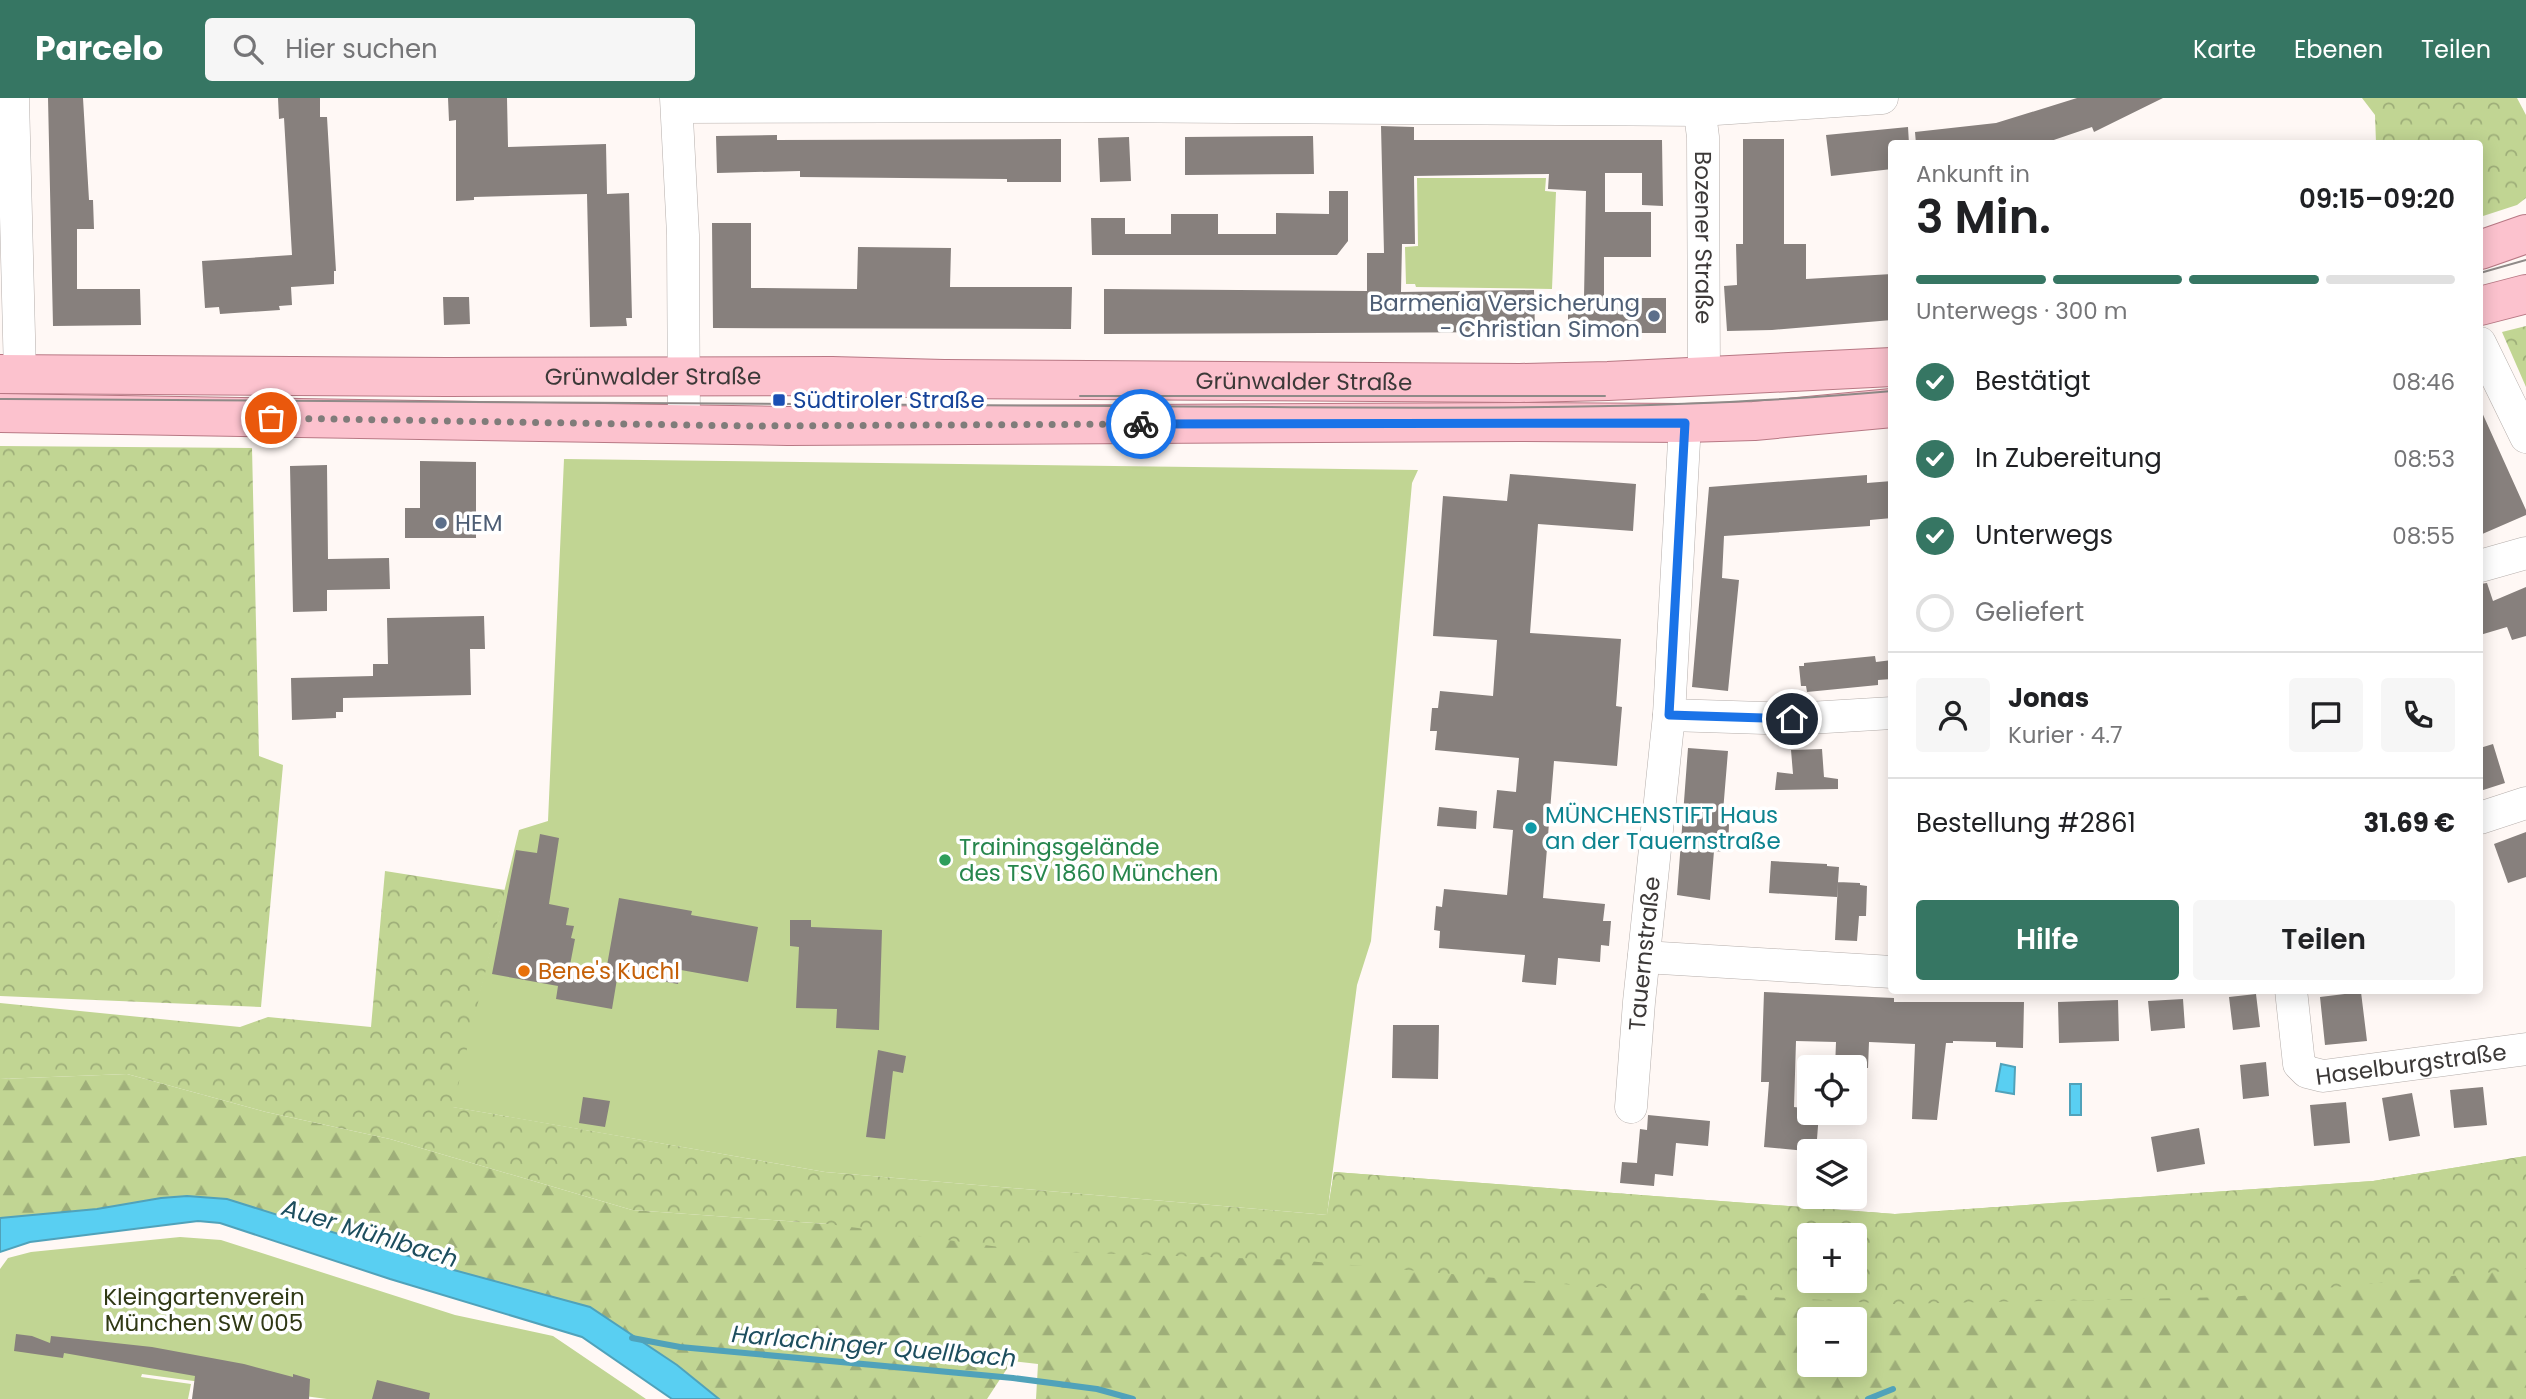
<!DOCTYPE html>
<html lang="de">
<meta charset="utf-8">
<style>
body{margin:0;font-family:Poppins,sans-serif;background:#f6f6f6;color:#202124;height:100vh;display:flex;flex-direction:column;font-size:26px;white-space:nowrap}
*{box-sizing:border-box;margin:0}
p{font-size:23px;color:#757577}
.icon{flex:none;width:38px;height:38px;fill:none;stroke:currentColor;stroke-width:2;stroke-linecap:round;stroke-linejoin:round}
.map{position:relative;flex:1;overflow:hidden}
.drawer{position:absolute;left:1888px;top:42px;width:595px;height:854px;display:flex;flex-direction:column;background:#fff;border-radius:7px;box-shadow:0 4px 18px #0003}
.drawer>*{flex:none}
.fabs{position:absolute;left:1797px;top:957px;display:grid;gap:14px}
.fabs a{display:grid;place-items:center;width:70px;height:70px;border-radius:7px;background:#fff;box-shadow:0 4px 18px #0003;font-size:35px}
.pin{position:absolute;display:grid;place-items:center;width:60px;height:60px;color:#fff;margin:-30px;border:4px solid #fff;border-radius:50%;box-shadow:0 2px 7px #0007}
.courier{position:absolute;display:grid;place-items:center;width:70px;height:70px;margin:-35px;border:5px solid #1a73e8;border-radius:50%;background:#fff;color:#222;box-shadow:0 2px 9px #0007}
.summary em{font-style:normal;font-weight:600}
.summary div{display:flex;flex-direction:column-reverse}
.summary{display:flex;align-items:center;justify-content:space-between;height:119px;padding:0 28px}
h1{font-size:46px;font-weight:600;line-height:52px}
.bar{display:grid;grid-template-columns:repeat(4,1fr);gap:10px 7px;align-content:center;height:84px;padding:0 28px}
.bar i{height:9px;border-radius:5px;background:#e0e0e0}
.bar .on{background:#367663}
.bar p{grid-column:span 4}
.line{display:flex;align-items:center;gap:18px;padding:0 28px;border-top:2px solid #e0e0e0}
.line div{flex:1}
.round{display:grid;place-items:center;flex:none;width:74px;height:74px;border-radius:7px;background:#f6f6f6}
ol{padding:0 28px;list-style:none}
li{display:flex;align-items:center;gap:21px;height:77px}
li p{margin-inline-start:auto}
li .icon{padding:7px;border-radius:50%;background:#367663;color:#fff;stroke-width:4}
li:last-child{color:#757577}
li i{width:38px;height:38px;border:4px solid #e0e0e0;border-radius:50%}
.button{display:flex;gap:14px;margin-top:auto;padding:14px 28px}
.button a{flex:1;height:80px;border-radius:7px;background:#367663;color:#fff;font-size:28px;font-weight:600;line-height:80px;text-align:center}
.button a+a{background:#f6f6f6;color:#202124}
header{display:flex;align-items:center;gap:42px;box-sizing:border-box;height:98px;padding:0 35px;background:#367663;color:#fff}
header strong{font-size:33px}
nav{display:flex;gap:38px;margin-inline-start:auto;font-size:24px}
.search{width:490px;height:63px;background:#f6f6f6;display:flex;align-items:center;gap:18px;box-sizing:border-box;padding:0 24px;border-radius:7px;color:#757577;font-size:26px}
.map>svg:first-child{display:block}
.green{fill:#c1d593}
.forest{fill:url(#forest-firs);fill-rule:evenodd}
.park{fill:url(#park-crowns);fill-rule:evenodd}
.water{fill:#59cff2;stroke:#50a2ba;stroke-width:2}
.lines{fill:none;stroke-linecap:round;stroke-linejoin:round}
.stream{stroke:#50a2ba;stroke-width:6}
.building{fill:#87807d}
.minor-casing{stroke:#b5aeab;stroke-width:33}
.major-casing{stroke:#b87884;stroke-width:40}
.minor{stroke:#fff;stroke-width:32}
.major{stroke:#fcc2ce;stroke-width:38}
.tram{stroke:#8f8a88;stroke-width:2}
.done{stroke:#807c7a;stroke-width:7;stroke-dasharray:0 12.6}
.route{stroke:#1a73e8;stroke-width:9}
.service-dot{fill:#5c6f8a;stroke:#fff;stroke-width:2.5}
.transit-dot{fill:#1a4fb4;stroke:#fff;stroke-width:2.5}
.culture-dot{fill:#0f9aa8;stroke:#fff;stroke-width:2.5}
.leisure-dot{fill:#2e9e5b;stroke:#fff;stroke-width:2.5}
.food-dot{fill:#e8710a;stroke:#fff;stroke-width:2.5}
.labels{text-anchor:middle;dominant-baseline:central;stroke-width:7;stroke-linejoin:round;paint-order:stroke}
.street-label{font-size:23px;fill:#3c3938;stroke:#fff}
.service-label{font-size:23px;fill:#4e5e75;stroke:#fff;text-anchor:end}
.transit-label{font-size:23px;fill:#164399;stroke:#fff;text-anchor:start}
.culture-label{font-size:23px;fill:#0d838f;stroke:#fff;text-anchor:start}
.leisure-label{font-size:23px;fill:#27864d;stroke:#fff;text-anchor:start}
.food-label{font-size:23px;fill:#c56008;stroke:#fff;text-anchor:start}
.park-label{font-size:23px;fill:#303915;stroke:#fff}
.water-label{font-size:24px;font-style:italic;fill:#1d4e5e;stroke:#fff}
</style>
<header>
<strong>Parcelo</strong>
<div class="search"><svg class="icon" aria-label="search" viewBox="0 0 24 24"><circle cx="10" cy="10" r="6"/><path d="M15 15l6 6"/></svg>Hier suchen</div>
<nav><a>Karte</a><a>Ebenen</a><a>Teilen</a></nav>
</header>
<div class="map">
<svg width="2526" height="1301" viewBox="0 0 2526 1301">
<defs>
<pattern id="forest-firs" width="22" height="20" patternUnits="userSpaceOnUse" patternTransform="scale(1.75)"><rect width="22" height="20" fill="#c1d593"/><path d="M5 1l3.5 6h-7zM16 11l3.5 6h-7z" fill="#9eae79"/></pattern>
<pattern id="park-crowns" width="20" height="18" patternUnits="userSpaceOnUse" patternTransform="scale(1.75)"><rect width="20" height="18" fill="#c1d593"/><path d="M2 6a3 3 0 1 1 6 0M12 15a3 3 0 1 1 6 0" fill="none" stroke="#9eae79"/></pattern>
</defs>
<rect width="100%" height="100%" fill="#fff8f5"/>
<path class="green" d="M1417,80H1546L1545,93L1556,94L1552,191L1416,189L1415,186H1406L1405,149L1418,148Z
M564,361L1418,372L1412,385L1371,843L1357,887L1327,1117L825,1074L452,1009L519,732L548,723Z
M180,1139L221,1142L455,1217L553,1238L646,1301H327L142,1276L141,1279L191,1286L188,1301H0V1171L8,1160L31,1154Z"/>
<path class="forest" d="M127,976L266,1014L390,1041L632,1112L827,1126L1327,1117L1334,1074L1895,1116L2373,1083L2526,1058V1301H1036L1038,1266L1012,1263L987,1301H719L677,1267L590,1209L450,1171L161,1100L97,1111L0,1120V981ZM1810,1138H1855V1183H1810ZM1810,1222H1855V1267H1810Z"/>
<path class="park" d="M2362,0H2517L2526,17V100L2517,107L2480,119V46L2376,45L2375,17Z
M2526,228V289L2502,234Z
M0,348L252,350L259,658L283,667L261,909L0,898Z
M385,773L505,792L453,1009L825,1074L1327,1117L1334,1074L1895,1116L2373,1083L2526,1058V1171L2231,1199L1894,1206L1608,1190L1296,1162L1030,1153L828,1126L632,1112L390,1041L266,1014L127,976L0,981V905L240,929L268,919L371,929ZM1810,1138H1855V1183H1810Z"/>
<path class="water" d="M2001,966L2015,969L2014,996L1996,993Z
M2070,986H2081V1017H2070Z
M187,1098L227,1101L450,1171L590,1209L677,1267L719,1301H672L582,1239L390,1181L220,1125L198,1123L30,1144L0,1154V1120L97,1111L161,1100Z"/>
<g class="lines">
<path class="stream" d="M632,1240L680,1249L1013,1280L1097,1291L1133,1301
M1868,1301L1893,1291"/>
</g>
<path class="building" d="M48,0H83L89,102H93L94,131H77V191H140L141,227L53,228Z
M278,0H320V19H327L336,173H334V186L291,189L292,207L279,208L280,212L220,216L219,209L205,210L202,163L292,157L284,20L279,21Z
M448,0H507L508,49L606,46L607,96L629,95L632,220H626L627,228L590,229L587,96L474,99V102L456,103V22L449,23Z
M2077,0H2163L2094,34L2092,29L2042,46H1916L1915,34L1996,25Z
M1381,28L1414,29V42H1662L1663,108L1642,107V75H1605V114H1651V159H1604V200H1666V235H1568V200H1584L1586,93L1548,91L1549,76L1414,78L1415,146H1402L1401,194L1534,192L1535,234L1104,236V191L1367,193V155H1384Z
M1908,29L1909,46H1892V71L1831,78L1826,37Z
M777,37V42L1061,41V84H1007V81L800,79V73L717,75L716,38Z
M1313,38L1314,76L1185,77V39Z
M1129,39L1131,83L1100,84L1098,40Z
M1743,41H1784V146H1806V181L1892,176V222L1772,232L1727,233L1724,188L1737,187L1736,146H1743Z
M1329,93H1348V143L1337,157H1092L1091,120H1125V136H1171V116H1218V136H1276V115L1329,116Z
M712,125H751V190L857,191L858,149L951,150L950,189H1072L1071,231L713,230Z
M443,199H469L470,226L444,227Z
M2480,310L2526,412V417L2480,437Z
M420,363L476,364V440H405V410H420Z
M327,367L328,461L389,460L390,491L327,492V513L293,514L290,368Z
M1510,376L1636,386L1633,433L1538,426L1530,535L1621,541L1616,608L1622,609L1617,668L1554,663L1543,800L1605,806L1603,823H1611L1609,848L1601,847L1600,864L1558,860L1556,887L1522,884L1525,857L1439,850L1440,833L1434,832L1436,808L1442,809L1444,791L1507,797L1513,732L1493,730L1497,692L1516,694L1519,660L1435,652L1437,633H1430L1432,610H1438L1440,593L1493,598L1497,542L1433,538L1443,398L1507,403Z
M1867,377V385L1892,383V420L1870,422V428L1724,438L1722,480L1739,482L1728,593L1692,589L1709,389Z
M2487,485L2493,503L2526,489V538L2512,542L2507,529L2480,537V486Z
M484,518L485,551H470L471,597L343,600V614H336V620L292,622L291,580L373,578V566H388L387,520Z
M1875,558L1876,564L1892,562V581L1878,582V587L1807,594L1806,588H1801L1799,568H1804V565Z
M2493,646L2505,685L2480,693V650Z
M1688,650L1728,653L1722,726H1729L1728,754L1714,753L1710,802L1677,797Z
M1822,651L1824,679L1838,681V691L1775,692L1777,674L1793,676L1791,652Z
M1439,709L1477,713L1476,731L1437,728Z
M2526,734V779L2508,785L2494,746Z
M540,736L559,740L549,806L569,810L566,827L574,828L571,840L575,841L570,867L618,875L612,911L556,901L558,888L492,876L516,752L537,755Z
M1771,763L1827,766V768L1839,769L1837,799L1769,795Z
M1838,784L1860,785V787L1867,788L1866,818H1859L1857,843L1835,842Z
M619,800L692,813L691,817L758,829L748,884L681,872L678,886L606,873Z
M790,822H811V829L882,832L879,932L836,930L837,911L796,910L799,849L790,848Z
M1764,894L1894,900V904H2024L2023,950L1996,949V944L1953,943V945H1946L1937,1022L1912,1021L1915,946L1869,944L1868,970H1835L1836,944L1796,943L1794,1009L1810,1011V1015H1819L1816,1054L1764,1049L1769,984H1761Z
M2361,894L2367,943L2325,947L2320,899Z
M2256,896L2260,929L2233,932L2229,899Z
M2183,901L2185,930L2151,933L2148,903Z
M2118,902L2119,943L2059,945L2058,904Z
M1393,927H1439L1438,981L1392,980Z
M878,952L906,958L903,975L893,973L885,1041L866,1039Z
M2266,964L2269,998L2243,1001L2240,967Z
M2483,989L2487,1027L2454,1030L2450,992Z
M2412,995L2420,1038L2389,1043L2382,1000Z
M583,999L610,1003L605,1029L579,1025Z
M2346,1004L2350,1045L2314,1048L2310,1007Z
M1648,1017L1710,1023L1708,1048L1676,1045L1673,1078L1655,1076L1654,1088L1620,1085L1622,1064L1637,1065L1640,1031L1647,1032Z
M2199,1030L2205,1066L2157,1074L2151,1039Z
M16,1236L32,1238L50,1245L51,1238L152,1249L244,1266L293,1279V1276L310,1281L309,1301H192L195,1278L64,1255L63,1260L14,1253Z
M377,1282L430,1295L429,1301H372Z"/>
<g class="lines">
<defs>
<g id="minor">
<path d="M13,0L20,277"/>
<path d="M676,0L683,137L684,327"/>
<path id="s1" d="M1698,0L1703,39L1704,279"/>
<path d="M677,9L1082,8L1701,12L1882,0"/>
<path d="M2480,245L2526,339"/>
<path d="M2480,468L2526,455"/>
<path d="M1669,617L1792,621L1892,615"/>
<path d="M2480,720L2526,705"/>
<path d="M1644,859L1892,874"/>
<path id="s2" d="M2291,892L2299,966L2307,974L2323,978L2526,951"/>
<path id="s3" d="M1631,1009L1639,904L1669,617L1685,325"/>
</g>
<g id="major">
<path d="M2480,152L2526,136"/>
<path d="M2480,208L2526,196"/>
<path id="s4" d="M0,276L447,279L832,278L944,281L1520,285L1608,283L1892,269"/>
<path d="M0,315L788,328L1520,324L1685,325L1754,323L1892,310"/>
</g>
</defs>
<use href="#minor" class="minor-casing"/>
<use href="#major" class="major-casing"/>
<use href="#minor" class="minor"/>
<use href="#major" class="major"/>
<path class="tram" d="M2480,175L2526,162
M1080,298H1605
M0,301C371,303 742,306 1112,308C1372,309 1633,316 1892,293"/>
</g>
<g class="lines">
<path class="done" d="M271,320L747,328L1141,326"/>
<path class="route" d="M1141,326L1685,325L1669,617L1792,621"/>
</g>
<g class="service-dot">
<circle cx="1654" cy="218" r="7"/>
<circle cx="441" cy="425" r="7"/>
</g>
<rect class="transit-dot" x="772" y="295" width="14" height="14" rx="3.5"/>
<circle class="culture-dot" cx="1531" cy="730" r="7"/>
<circle class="leisure-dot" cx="945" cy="762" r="7"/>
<circle class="food-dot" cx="524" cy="873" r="7"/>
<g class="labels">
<g class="street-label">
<text stroke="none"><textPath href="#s1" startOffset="140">Bozener Straße</textPath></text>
<text stroke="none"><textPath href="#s4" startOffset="653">Grünwalder Straße</textPath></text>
<text stroke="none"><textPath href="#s4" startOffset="1304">Grünwalder Straße</textPath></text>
<text stroke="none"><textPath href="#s3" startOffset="154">Tauernstraße</textPath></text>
<text stroke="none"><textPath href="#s2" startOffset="191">Haselburgstraße</textPath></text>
</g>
<g class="service-label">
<text x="1640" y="205">Barmenia Versicherung<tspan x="1640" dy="26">- Christian Simon</tspan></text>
<text x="455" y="425" text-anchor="start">HEM</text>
</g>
<g class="transit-label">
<text x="793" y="302">Südtiroler Straße</text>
</g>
<g class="culture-label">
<text x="1545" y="717">MÜNCHENSTIFT Haus<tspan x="1545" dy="26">an der Tauernstraße</tspan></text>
</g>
<g class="leisure-label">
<text x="959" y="749">Trainingsgelände<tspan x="959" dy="26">des TSV 1860 München</tspan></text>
</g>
<g class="food-label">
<text x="538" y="873">Bene's Kuchl</text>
</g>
<g class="park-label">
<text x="204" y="1199">Kleingartenverein<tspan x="204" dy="26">München SW 005</tspan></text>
</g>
<g class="water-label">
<text transform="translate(370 1135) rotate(17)">Auer Mühlbach</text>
<text transform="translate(874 1248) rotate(5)">Harlachinger Quellbach</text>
</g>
</g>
</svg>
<div class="fabs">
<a><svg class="icon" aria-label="locate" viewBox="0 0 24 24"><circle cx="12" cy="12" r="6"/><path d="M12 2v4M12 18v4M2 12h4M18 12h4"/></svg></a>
<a><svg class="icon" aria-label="layers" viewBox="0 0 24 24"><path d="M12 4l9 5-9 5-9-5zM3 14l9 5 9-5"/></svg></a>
<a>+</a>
<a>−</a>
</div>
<div class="pin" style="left:271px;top:320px;background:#ea580c"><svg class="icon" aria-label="bag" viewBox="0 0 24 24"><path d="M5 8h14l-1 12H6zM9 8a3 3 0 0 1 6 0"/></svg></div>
<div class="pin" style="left:1792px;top:621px;background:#1f2937"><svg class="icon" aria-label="home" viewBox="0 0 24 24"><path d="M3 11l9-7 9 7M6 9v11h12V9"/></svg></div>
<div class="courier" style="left:1141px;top:326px"><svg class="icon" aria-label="bike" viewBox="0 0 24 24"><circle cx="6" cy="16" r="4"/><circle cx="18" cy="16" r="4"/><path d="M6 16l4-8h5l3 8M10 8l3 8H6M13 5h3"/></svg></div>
<section class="drawer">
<div class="summary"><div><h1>3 Min.</h1><p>Ankunft in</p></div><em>09:15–09:20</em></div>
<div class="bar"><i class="on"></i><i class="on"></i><i class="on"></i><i></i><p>Unterwegs · 300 m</p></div>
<ol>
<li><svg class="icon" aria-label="check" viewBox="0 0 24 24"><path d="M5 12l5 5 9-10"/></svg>Bestätigt<p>08:46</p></li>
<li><svg class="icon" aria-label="check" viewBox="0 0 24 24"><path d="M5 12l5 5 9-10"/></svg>In Zubereitung<p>08:53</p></li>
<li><svg class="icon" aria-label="check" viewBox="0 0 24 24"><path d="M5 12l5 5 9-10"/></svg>Unterwegs<p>08:55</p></li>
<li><i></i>Geliefert</li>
</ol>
<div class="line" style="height:126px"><a class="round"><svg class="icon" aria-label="person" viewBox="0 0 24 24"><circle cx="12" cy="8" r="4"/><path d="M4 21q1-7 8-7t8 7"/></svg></a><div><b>Jonas</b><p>Kurier · 4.7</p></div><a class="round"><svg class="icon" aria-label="chat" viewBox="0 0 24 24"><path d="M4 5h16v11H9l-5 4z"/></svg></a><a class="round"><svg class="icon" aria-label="phone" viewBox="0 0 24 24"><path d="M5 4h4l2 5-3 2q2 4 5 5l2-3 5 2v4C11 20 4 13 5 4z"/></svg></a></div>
<div class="line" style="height:91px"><div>Bestellung #2861</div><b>31.69 €</b></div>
<div class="button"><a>Hilfe</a><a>Teilen</a></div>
</section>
</div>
